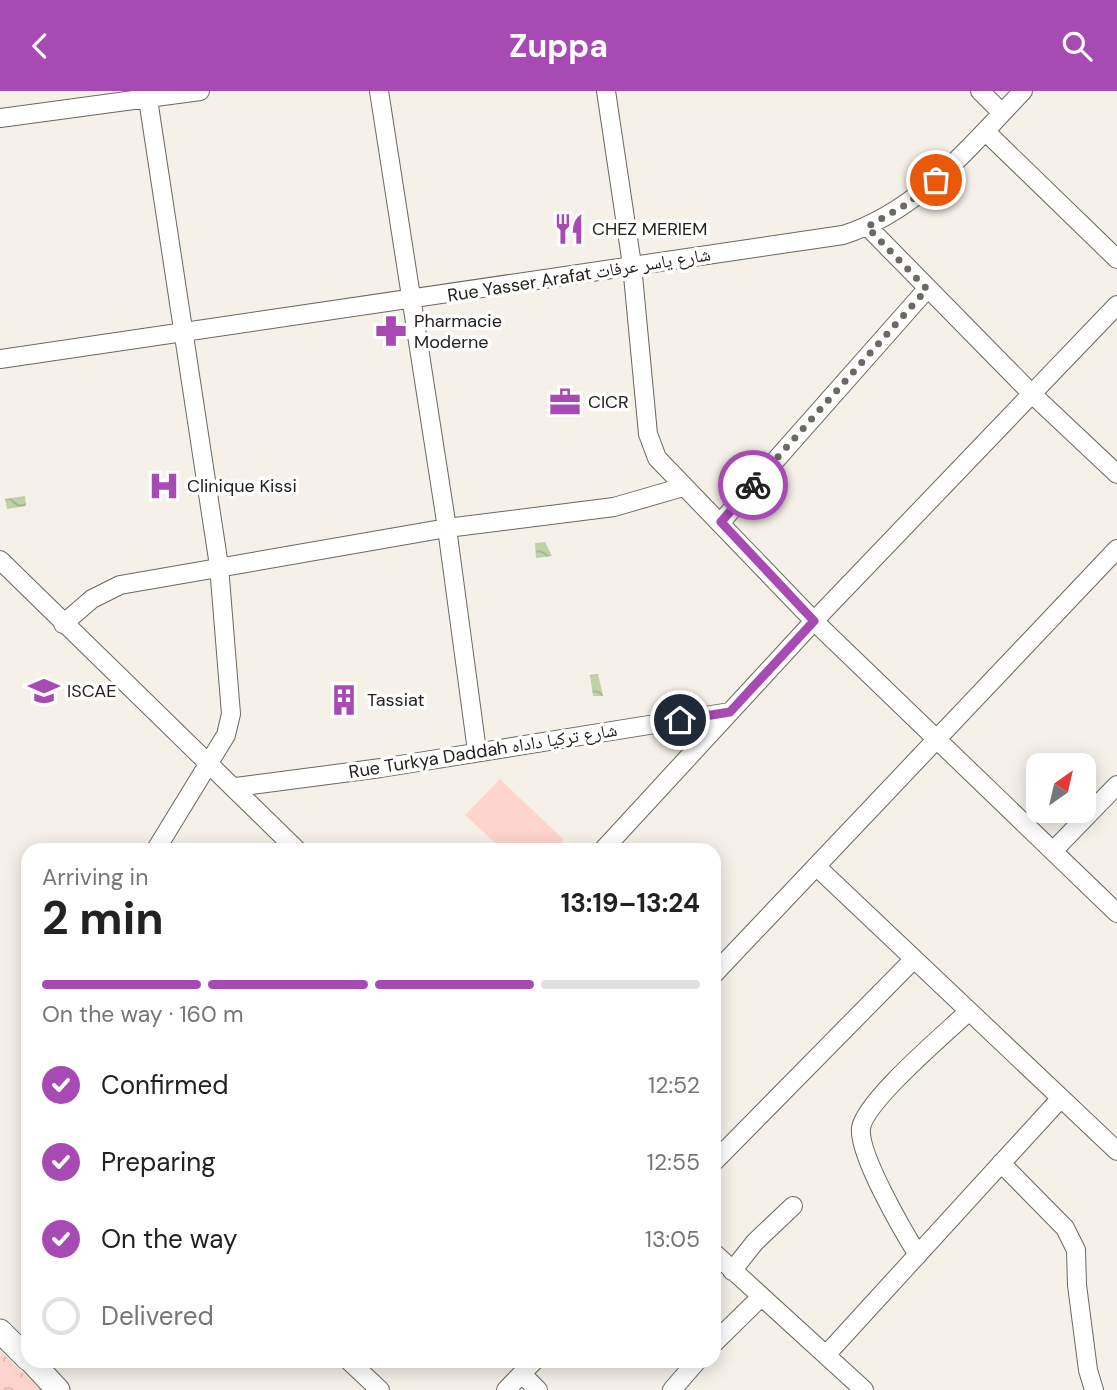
<!DOCTYPE html>
<meta charset="utf-8">
<style>
body{margin:0;font-family:"DM Sans","Noto Naskh Arabic",sans-serif;background:#f2f2f2;color:#222;height:100vh;display:flex;flex-direction:column;font-size:26px;white-space:nowrap}
*{box-sizing:border-box;margin:0}
p{font-size:23px;color:#767676}
.icon{flex:none;width:38px;height:38px;fill:none;stroke:currentColor;stroke-width:2;stroke-linecap:round;stroke-linejoin:round}
.map{position:relative;flex:1;overflow:hidden}
.drawer{position:absolute;left:21px;top:752px;width:700px;height:525px;display:flex;flex-direction:column;background:#fff;border-radius:21px;box-shadow:0 4px 18px #0003}
.drawer>*{flex:none}
.needle{width:46px;rotate:34deg}
.fabs{position:absolute;left:1026px;top:662px;display:grid;gap:14px}
.fabs a{display:grid;place-items:center;width:70px;height:70px;border-radius:14px;background:#fff;box-shadow:0 4px 18px #0003;font-size:35px}
.pin{position:absolute;display:grid;place-items:center;width:60px;height:60px;color:#fff;margin:-30px;border:4px solid #fff;border-radius:50%;box-shadow:0 2px 7px #0007}
.courier{position:absolute;display:grid;place-items:center;width:70px;height:70px;margin:-35px;border:5px solid #a74ab4;border-radius:50%;background:#fff;color:#222;box-shadow:0 2px 9px #0007}
.head em{font-style:normal;font-weight:700}
.head div{display:flex;flex-direction:column-reverse}
.head{display:flex;align-items:center;justify-content:space-between;height:119px;padding:0 21px}
h1{font-size:46px;font-weight:700;line-height:52px}
.bar{display:grid;grid-template-columns:repeat(4,1fr);gap:10px 7px;align-content:center;height:84px;padding:0 21px}
.bar i{height:9px;border-radius:5px;background:#e0e0e0}
.bar .selected{background:#a74ab4}
.bar p{grid-column:span 4}
ol{padding:0 21px;list-style:none}
li{display:flex;align-items:center;gap:21px;height:77px}
li p{margin-inline-start:auto}
li .icon{padding:7px;border-radius:50%;background:#a74ab4;color:#fff;stroke-width:4}
li:last-child{color:#767676}
li i{width:38px;height:38px;border:4px solid #e0e0e0;border-radius:50%}
header{display:flex;justify-content:space-between;align-items:center;height:91px;padding:0 21px;background:#a74ab4;color:#fff;font-size:32px;font-weight:700}
.map>svg:first-child{display:block}
.park{fill:url(#park-crowns)}
.pitch{fill:#fed5cc}
.water{fill:url(#water-waves)}
.lines{fill:none;stroke-linecap:round;stroke-linejoin:round}
.minor-casing{stroke:#6b6760;stroke-width:20}
.tertiary-casing{stroke:#6b6760;stroke-width:25}
.minor{stroke:#fff;stroke-width:18}
.tertiary{stroke:#fff;stroke-width:23}
.done{stroke:#6c6965;stroke-width:7;stroke-dasharray:0 12.6}
.route{stroke:#a74ab4;stroke-width:9}
.labels{text-anchor:middle;dominant-baseline:central;stroke-width:7;stroke-linejoin:round;paint-order:stroke}
.poi-label{font-size:18px;fill:#23211e;stroke:#fff;text-anchor:start}
.street-label{font-size:18px;fill:#23211e;stroke:#fff}
</style>
<header><svg class="icon" aria-label="back" viewBox="0 0 24 24"><path d="M15 5l-7 7 7 7"/></svg>Zuppa<svg class="icon" aria-label="search" viewBox="0 0 24 24"><circle cx="10" cy="10" r="6"/><path d="M15 15l6 6"/></svg></header>
<div class="map">
<svg width="1117" height="1299" viewBox="0 0 1117 1299">
<defs>
<pattern id="park-crowns" width="20" height="18" patternUnits="userSpaceOnUse" patternTransform="scale(1.75)"><rect width="20" height="18" fill="#fed5cc"/><path d="M2 6a3 3 0 1 1 6 0M12 15a3 3 0 1 1 6 0" fill="none" stroke="#d9b7af"/></pattern>
<pattern id="water-waves" width="16" height="10" patternUnits="userSpaceOnUse" patternTransform="scale(1.75)"><rect width="16" height="10" fill="#bed1a7"/><path d="M0 5q4-4 8 0t8 0" fill="none" stroke="#a3b38f"/></pattern>
</defs>
<rect width="100%" height="100%" fill="#f5f0e8"/>
<path class="park" d="M0,1260L41,1299H0Z"/>
<path class="pitch" d="M500,688L564,749L555,759H503L465,724Z"/>
<path class="water" d="M25,405L26,415L7,418L5,408Z
M545,451L552,465L536,467L535,452Z
M598,583L603,605H593L590,584Z"/>
<g class="lines">
<defs>
<path id="minor" d="M379,0L447,437L477,660
M606,0L632,174L648,343L657,367L814,530L1117,822
M980,0L1002,22
M148,8L219,475L231,623L226,644L155,760
M0,27L200,0
M985,40L1117,168
M868,136L1032,303L1117,383
M0,268L843,144C919,120 969,56 1023,0
M721,431L927,198
M0,469L298,760
M63,533L92,508L120,494L447,437L614,416L683,396
M236,696L381,677L730,621
M602,760L814,530L1117,214
M1053,760L1117,694
M817,776L1117,1060
M714,883L1117,458
M714,1071L913,869
M1001,1072L1065,1137L1076,1159L1077,1194L1088,1279L1094,1299
M714,1162L864,1299
M918,1164C903,1140 858,1063 861,1037C865,1010 946,942 969,920
M732,1180L755,1151L793,1115
M714,1252L761,1206
M826,1264L1061,1007
M349,1270L380,1299
M522,1283L538,1299
M506,1299L534,1270
M672,1299L697,1270"/>
<path id="tertiary" d="M0,1240L28,1268
M31,1270L58,1299"/>
</defs>
<use href="#minor" class="minor-casing"/>
<use href="#tertiary" class="tertiary-casing"/>
<use href="#minor" class="minor"/>
<use href="#tertiary" class="tertiary"/>
</g>
<g class="lines">
<path class="done" d="M753,394L927,198L867,136L907,113L936,89"/>
<path class="route" d="M680,629L730,621L814,530L721,431L753,394"/>
</g>
<defs>
<symbol id="restaurant-bare" viewBox="-9 -9 18 18"><path d="M-5-6h1v4h1v-4h1v4h1v-4h1v5L-1.5 .5V6h-2V.5L-5-1ZM5-6V6H3V1.5H1.5Q1.5-4 5-6Z" fill="#a74ab4" stroke="#fff" stroke-width="2.5" paint-order="stroke"/></symbol>
<symbol id="pharmacy-bare" viewBox="-9 -9 18 18"><path d="M-2-6h4v4h4v4h-4v4h-4v-4h-4v-4h4Z" fill="#a74ab4" stroke="#fff" stroke-width="2.5" paint-order="stroke"/></symbol>
<symbol id="office-bare" viewBox="-9 -9 18 18"><path d="M-6-3h4V-5.5h4V-3h4V5H-6ZM-1-4.5V-3h2v-1.5ZM-6 0V1H6V0Z" fill="#a74ab4" stroke="#fff" stroke-width="2.5" paint-order="stroke"/></symbol>
<symbol id="hospital-bare" viewBox="-9 -9 18 18"><path d="M-5-5h3v3.5h4V-5h3V5h-3V1.5h-4V5h-3Z" fill="#a74ab4" stroke="#fff" stroke-width="2.5" paint-order="stroke"/></symbol>
<symbol id="university-bare" viewBox="-9 -9 18 18"><path d="M0-5L7-2L0 1L-7-2ZM-4 1L0 2.5L4 1V4Q0 6-4 4Z" fill="#a74ab4" stroke="#fff" stroke-width="2.5" paint-order="stroke"/></symbol>
<symbol id="building-bare" viewBox="-9 -9 18 18"><path d="M-4-6H4V6H1V3H-1V6H-4ZM-2.5-4.3h1.7v1.8h-1.7ZM.8-4.3h1.7v1.8H.8ZM-2.5-1h1.7V.8h-1.7ZM.8-1h1.7V.8H.8Z" fill="#a74ab4" stroke="#fff" stroke-width="2.5" paint-order="stroke"/></symbol>
</defs>
<g fill-rule="evenodd">
<use href="#restaurant-bare" x="547" y="116" width="44" height="44"/>
<use href="#pharmacy-bare" x="369" y="218" width="44" height="44"/>
<use href="#office-bare" x="543" y="289" width="44" height="44"/>
<use href="#hospital-bare" x="142" y="373" width="44" height="44"/>
<use href="#university-bare" x="22" y="578" width="44" height="44"/>
<use href="#building-bare" x="322" y="587" width="44" height="44"/>
</g>
<g class="labels">
<g class="poi-label">
<text x="592" y="138">CHEZ MERIEM</text>
<text x="414" y="230">Pharmacie<tspan x="414" dy="21">Moderne</tspan></text>
<text x="588" y="311">CICR</text>
<text x="187" y="395">Clinique Kissi</text>
<text x="67" y="600">ISCAE</text>
<text x="367" y="609">Tassiat</text>
</g>
<g class="street-label">
<text transform="translate(579 184) rotate(-9)">Rue Yasser Arafat شارع ياسر عرفات</text>
<text transform="translate(483 660) rotate(-9)">Rue Turkya Daddah شارع تركيا داداه</text>
</g>
</g>
</svg>
<div class="fabs">
<a><svg class="needle" viewBox="-14 -14 28 28"><path d="M0-13l5 13h-10z" fill="#e53935"/><path d="M0 13l5-13h-10z" fill="#767676"/></svg></a>
</div>
<div class="pin" style="left:936px;top:89px;background:#ea580c"><svg class="icon" aria-label="bag" viewBox="0 0 24 24"><path d="M5 8h14l-1 12H6zM9 8a3 3 0 0 1 6 0"/></svg></div>
<div class="pin" style="left:680px;top:629px;background:#1f2937"><svg class="icon" aria-label="home" viewBox="0 0 24 24"><path d="M3 11l9-7 9 7M6 9v11h12V9"/></svg></div>
<div class="courier" style="left:753px;top:394px"><svg class="icon" aria-label="bike" viewBox="0 0 24 24"><circle cx="6" cy="16" r="4"/><circle cx="18" cy="16" r="4"/><path d="M6 16l4-8h5l3 8M10 8l3 8H6M13 5h3"/></svg></div>
<section class="drawer">
<div class="head"><div><h1>2 min</h1><p>Arriving in</p></div><em>13:19–13:24</em></div>
<div class="bar"><i class="selected"></i><i class="selected"></i><i class="selected"></i><i></i><p>On the way · 160 m</p></div>
<ol>
<li><svg class="icon" aria-label="check" viewBox="0 0 24 24"><path d="M5 12l5 5 9-10"/></svg>Confirmed<p>12:52</p></li>
<li><svg class="icon" aria-label="check" viewBox="0 0 24 24"><path d="M5 12l5 5 9-10"/></svg>Preparing<p>12:55</p></li>
<li><svg class="icon" aria-label="check" viewBox="0 0 24 24"><path d="M5 12l5 5 9-10"/></svg>On the way<p>13:05</p></li>
<li><i></i>Delivered</li>
</ol>
</section>
</div>
